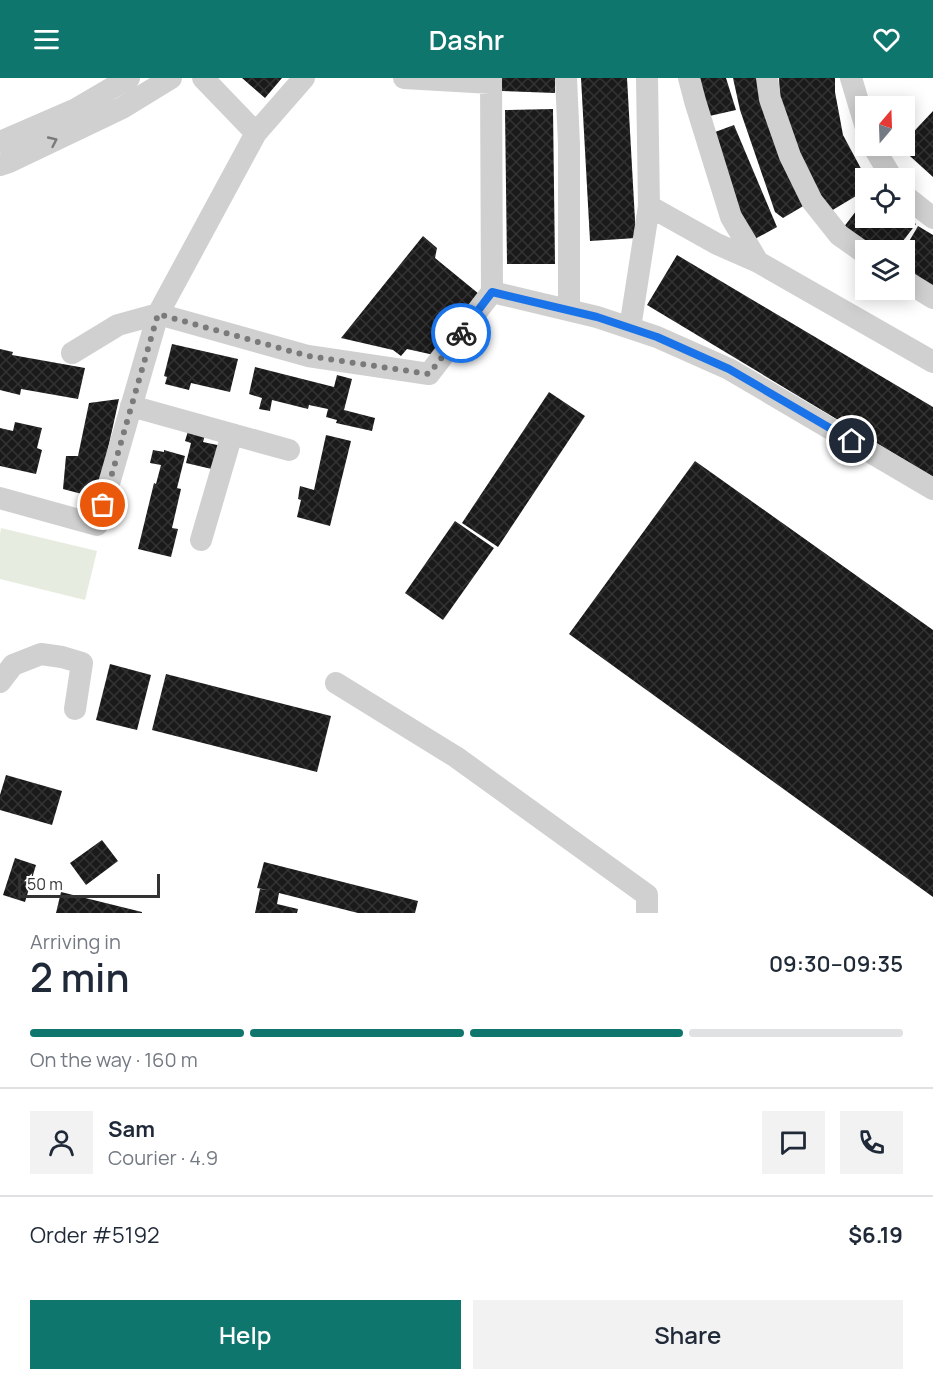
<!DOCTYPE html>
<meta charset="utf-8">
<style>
body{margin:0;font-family:Manrope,sans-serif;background:#f2f2f3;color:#1f2937;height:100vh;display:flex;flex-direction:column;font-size:22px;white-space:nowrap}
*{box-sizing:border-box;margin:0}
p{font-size:20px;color:#747a83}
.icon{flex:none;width:33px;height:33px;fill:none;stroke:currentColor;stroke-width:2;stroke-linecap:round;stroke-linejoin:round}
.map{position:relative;height:835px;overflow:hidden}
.panel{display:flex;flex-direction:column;background:#fff;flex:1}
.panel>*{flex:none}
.needle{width:39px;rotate:19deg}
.fabs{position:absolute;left:855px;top:18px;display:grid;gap:12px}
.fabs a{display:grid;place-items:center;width:60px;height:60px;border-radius:0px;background:#fff;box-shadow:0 3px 15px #0003;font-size:30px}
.scale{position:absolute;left:18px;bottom:15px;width:142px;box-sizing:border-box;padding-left:6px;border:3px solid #333;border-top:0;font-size:16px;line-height:21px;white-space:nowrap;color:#333;-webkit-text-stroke:4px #fff;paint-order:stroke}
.pin{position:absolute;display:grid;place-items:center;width:51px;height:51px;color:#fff;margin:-26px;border:3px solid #fff;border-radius:50%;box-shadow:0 2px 6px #0007}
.courier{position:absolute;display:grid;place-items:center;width:60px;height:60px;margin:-30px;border:4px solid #1a73e8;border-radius:50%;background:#fff;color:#222;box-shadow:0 2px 8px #0007}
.headline em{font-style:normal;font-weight:600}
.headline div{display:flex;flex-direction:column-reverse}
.headline{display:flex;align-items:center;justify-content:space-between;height:102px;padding:0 30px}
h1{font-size:39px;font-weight:600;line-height:45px}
.bar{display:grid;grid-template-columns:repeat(4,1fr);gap:9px 6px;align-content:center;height:72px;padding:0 30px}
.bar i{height:8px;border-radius:4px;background:#e0e1e3}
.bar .active{background:#0f766e}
.bar p{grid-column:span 4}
.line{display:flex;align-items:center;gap:15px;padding:0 30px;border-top:2px solid #e0e1e3}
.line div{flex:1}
.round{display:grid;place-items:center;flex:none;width:63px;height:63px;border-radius:0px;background:#f2f2f3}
.cta{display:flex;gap:12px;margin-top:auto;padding:12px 30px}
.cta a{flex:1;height:69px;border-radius:0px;background:#0f766e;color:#fff;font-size:24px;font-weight:600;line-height:69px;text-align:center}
.cta a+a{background:#f2f2f3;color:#1f2937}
header{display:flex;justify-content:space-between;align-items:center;height:78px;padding:0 30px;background:#0f766e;color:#fff;font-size:27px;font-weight:600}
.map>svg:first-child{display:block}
.pitch{fill:#e6ecdf}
.building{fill:url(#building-cross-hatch)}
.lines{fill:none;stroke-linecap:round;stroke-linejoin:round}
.minor{stroke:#d0d0d0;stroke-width:22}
.oneway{stroke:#7a7a7a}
.done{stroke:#7a7a7a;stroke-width:6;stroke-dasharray:0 10.8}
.route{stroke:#1a73e8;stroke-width:8}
</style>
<header><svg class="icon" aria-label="menu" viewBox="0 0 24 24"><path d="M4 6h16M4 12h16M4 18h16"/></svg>Dashr<svg class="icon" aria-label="heart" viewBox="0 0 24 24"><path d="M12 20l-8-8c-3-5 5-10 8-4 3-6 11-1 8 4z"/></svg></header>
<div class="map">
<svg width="933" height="835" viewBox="0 0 933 835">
<defs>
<pattern id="building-cross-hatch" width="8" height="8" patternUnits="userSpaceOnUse" patternTransform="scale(1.5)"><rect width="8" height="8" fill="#1a1a1a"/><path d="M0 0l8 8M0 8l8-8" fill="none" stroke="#333"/></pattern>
</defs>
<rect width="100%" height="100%" fill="#fff"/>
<path class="pitch" d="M1,450L97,473L85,522L0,501V456Z"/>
<path class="building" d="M242,0H282L265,20Z
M502,0H555V15L501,13Z
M581,0H627L636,160L590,163Z
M697,0H726L736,32L705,39Z
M733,0H760L805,127L783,140L775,134L740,32Z
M779,0H835V14L843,57L866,100V112L826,136L794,68L780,19Z
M553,31L555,186H507L505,32Z
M933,33V99L900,69L904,68V64Z
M734,47L777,149L753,162L739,138L707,57Z
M866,120V140H904V138L916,146L896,172H865L840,154Z
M918,148L933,157V215L904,199V172Z
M423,158L437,170L435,180L479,216L434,277L407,271L401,278L393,272L341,260Z
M677,177L933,329V399L647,227Z
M172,266L238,281L230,314L191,305L189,312L165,306L167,299L164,298Z
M0,271L13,274L12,277L85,290L78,321L21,311L20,317L0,312Z
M255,289L334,309L337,297L352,301L344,332L375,340L372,353L336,345L337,342L326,339L328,331L309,327L308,331L272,322L270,333L259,331L262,320L249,316Z
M549,314L585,338L498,469L462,445Z
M119,321L97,420L63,411L66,378H78L89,325Z
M15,344L42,350L37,370L42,372L36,396L0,388V350L13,353Z
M189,350L206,354L203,364L222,368L216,392L186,385L191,365L185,363Z
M326,357L351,363L330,448L297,439L301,422L298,421L300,408L314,412Z
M153,372L164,374V372L185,378L177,410L181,411L172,450L178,451L171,479L138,471L154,405L156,406L161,387L150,385Z
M695,383L933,552V819L569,556Z
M455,443L494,470L443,542L405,515Z
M110,586L151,597L137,652L96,642Z
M166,596L331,638L317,694L152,652Z
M6,697L62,713L52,747L0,732V717Z
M102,762L118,783L86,807L70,785Z
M15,780L36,787L25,824L3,817Z
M264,784L418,823L415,835H358L279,815L277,826L298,831L297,835H255L260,811L268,812L257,810Z
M61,814L142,834V835H56Z"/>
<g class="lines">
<path class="minor" d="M404,0L491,5
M491,0L492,214
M566,0L569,66V232
M647,0L649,128L717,166L758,184
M689,0L695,23L731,139L758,184L933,284
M767,0L770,21L790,78L812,123L839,157L866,176
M851,0L866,50
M256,55L304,0
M0,64L76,31L129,0
M873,68L892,100
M0,87L9,84L122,30L171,0
M904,117L933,140
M904,202L933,220
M630,250L649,128
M72,275L118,247L158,236L308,278L429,296L492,214L597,239L657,259L729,291L933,411
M131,328L289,372
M0,420L97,447L158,236L256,55L203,0
M201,462L232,356
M0,604L13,587L41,576L62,579L82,585L75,631
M336,605L456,679L647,817V835"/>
</g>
<defs><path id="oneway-chevron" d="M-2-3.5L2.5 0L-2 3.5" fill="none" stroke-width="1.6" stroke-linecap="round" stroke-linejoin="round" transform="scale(1.5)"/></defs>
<use class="oneway" href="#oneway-chevron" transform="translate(53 63) rotate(-25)"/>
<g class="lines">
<path class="done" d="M103,427L158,236L308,278L429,296L461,255"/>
<path class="route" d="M461,255L492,214L597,239L657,259L729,291L852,363"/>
</g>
</svg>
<div class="fabs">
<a><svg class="needle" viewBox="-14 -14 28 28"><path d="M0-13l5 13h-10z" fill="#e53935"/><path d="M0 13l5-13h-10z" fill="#747a83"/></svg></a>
<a><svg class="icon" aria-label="locate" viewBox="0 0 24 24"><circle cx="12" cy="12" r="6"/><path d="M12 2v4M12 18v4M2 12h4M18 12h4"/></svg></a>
<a><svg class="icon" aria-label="layers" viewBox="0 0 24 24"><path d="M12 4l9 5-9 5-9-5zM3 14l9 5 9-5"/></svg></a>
</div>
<div class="scale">50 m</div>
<div class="pin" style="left:103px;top:427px;background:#ea580c"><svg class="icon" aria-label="bag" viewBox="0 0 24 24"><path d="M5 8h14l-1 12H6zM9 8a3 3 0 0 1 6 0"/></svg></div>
<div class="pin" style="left:852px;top:363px;background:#1f2937"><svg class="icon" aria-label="home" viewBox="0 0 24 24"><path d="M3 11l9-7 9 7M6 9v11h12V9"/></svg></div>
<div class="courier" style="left:461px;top:255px"><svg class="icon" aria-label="bike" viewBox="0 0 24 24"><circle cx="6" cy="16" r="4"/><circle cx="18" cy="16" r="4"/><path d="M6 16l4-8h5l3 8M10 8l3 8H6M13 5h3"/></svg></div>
</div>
<section class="panel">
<div class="headline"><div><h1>2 min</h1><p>Arriving in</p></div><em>09:30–09:35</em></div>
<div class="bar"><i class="active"></i><i class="active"></i><i class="active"></i><i></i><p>On the way · 160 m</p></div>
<div class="line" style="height:108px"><a class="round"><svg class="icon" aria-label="person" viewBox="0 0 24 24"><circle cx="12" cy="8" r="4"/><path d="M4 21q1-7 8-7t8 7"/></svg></a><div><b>Sam</b><p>Courier · 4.9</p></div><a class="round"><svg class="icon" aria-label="chat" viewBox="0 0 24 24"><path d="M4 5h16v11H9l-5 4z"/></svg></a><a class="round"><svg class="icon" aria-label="phone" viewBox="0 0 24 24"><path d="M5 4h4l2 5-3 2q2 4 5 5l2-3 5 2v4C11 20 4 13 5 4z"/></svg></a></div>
<div class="line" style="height:78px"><div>Order #5192</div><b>$6.19</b></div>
<div class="cta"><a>Help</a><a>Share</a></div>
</section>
